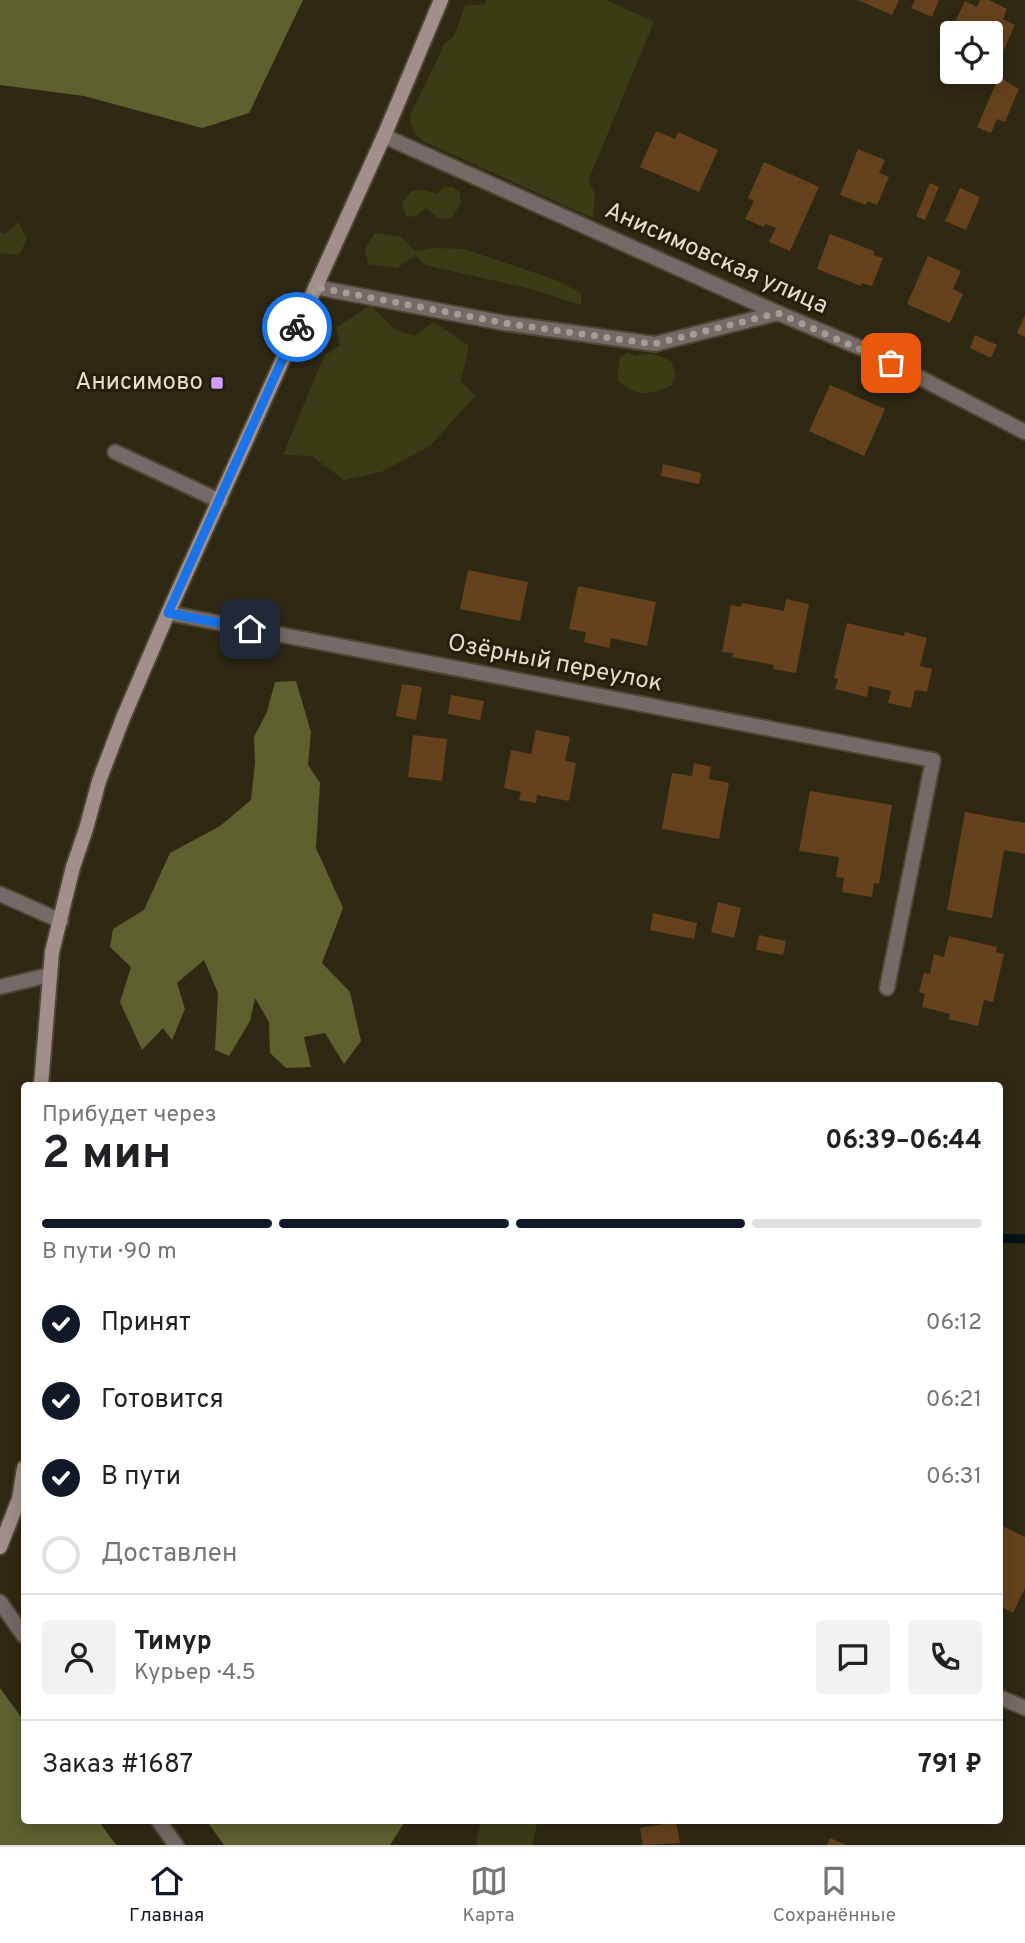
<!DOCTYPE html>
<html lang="ru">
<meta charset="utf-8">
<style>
body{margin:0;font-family:Overpass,sans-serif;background:#f2f2f2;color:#202124;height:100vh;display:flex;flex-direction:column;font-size:26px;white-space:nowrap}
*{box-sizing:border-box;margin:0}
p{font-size:23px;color:#757577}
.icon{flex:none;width:38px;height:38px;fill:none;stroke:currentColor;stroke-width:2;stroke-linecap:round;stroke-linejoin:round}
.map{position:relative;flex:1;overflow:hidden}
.details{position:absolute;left:21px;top:1082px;width:982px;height:742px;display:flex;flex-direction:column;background:#fff;border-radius:7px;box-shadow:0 4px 18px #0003}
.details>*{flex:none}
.fabs{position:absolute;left:940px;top:21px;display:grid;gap:14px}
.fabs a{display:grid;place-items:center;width:63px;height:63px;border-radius:7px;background:#fff;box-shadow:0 4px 18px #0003;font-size:35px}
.pin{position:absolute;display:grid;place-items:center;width:60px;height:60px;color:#fff;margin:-30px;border-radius:14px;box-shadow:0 4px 10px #0006}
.courier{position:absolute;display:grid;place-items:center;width:70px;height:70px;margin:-35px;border:5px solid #1a73e8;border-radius:50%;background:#fff;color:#222;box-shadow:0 2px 9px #0007}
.head em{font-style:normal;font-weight:700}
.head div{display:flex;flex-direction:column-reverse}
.head{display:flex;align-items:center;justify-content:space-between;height:119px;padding:0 21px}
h1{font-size:46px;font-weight:700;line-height:52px}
.bar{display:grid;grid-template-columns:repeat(4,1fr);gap:10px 7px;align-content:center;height:84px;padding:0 21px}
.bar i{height:9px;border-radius:5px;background:#e0e0e0}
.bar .selected{background:#111827}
.bar p{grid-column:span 4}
.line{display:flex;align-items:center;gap:18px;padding:0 21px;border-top:2px solid #e0e0e0}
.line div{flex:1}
.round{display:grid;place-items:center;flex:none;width:74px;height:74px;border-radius:7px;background:#f2f2f2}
ol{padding:0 21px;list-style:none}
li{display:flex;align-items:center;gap:21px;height:77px}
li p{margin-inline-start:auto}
li .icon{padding:7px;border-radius:50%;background:#111827;color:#fff;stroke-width:4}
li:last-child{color:#757577}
li i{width:38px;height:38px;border:4px solid #e0e0e0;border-radius:50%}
.tab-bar{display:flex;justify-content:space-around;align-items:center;height:98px;border-top:2px solid #e0e0e0;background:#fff;font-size:19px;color:#757577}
.tab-bar a{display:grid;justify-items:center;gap:4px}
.tab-bar .selected{color:#111827}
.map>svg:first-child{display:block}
.green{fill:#3a3c16}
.forest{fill:#5e612f}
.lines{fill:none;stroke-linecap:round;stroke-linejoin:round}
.stream{stroke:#011117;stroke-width:9}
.building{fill:#65421d}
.service-casing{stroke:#4c4632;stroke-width:18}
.minor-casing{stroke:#4c4632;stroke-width:18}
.secondary-casing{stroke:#4c4632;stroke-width:18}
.service{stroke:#766a68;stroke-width:14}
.minor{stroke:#766a68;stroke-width:14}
.secondary{stroke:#a28f8b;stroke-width:14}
.done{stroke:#a39f90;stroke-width:7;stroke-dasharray:0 12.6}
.route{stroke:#1a73e8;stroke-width:9}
.poi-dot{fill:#d29dfd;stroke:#251f0a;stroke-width:2.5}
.labels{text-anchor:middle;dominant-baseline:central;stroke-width:6;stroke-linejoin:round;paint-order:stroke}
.street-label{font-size:24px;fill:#e2ded2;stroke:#251f0a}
.poi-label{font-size:24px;fill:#e2ded2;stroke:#251f0a;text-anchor:end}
</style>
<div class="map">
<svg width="1025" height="1845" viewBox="0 0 1025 1845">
<rect width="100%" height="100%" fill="#2f2914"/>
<path class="green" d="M486,0H606L654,22L588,181L595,194L593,218L429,144C416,137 411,131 410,116L445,43L454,36L465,6L484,4Z
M443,187H453L460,193L461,204L451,218L439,219L426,208L416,216L406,217L402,203L412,191L424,190L437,194Z
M18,222L27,239L19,255L0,253V232L5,234Z
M375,233L401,237L415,251L433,248L464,249L556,280L581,293V305L531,289L425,265L415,255L397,268L368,264L365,249Z
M370,305L396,330L414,336L434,322L469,346L461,381L475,396L430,446L381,472L344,480L312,456L283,455L324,356L340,345L336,328Z
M628,352L636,356C651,351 659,355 672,362L675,376L671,386C646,395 639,398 617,380L620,358Z
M481,1820H538L532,1845H476Z"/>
<path class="forest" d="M0,0H303L249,113L202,128L84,96L0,85Z
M296,681L311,732L308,765L320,783L316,848L343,908L322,963L350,992L361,1041L344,1064L325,1033L304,1037L311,1067L286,1068L270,1053L269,1022L255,998L250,1021L229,1056L215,1050L218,993L204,960L177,983L185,1009L172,1040L163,1028L142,1050L120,1002L131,967L110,947L113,929L144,910L170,853L220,826L251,800L255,763L254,737L267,712L275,682Z
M0,1688L24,1721V1820H98L116,1845H0Z
M206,1820H406L390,1845H224Z"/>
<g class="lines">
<path class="stream" d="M999,1238L1025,1239"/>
</g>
<path class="building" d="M858,0H899L892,15Z
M915,0H939L932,17L911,8Z
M980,0H989L1007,9L1003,19L1015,25L1001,56L990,51V33H950L965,1L977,7Z
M999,77L1019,89L1005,122L997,119L991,133L977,127Z
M656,131L675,139L678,132L718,150L699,192L640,167Z
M858,149L885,160L879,173L889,177L877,205L868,201L866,205L840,195Z
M764,162L819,187L790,251L769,242L776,228L765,224L764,227L745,219L754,201L748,198Z
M930,183L939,187L925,220L916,216Z
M960,188L980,197L966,230L945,221Z
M830,234L874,251L873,255L883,258L872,286L862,283L861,286L817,269Z
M928,256L961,271L953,289L963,294L950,323L907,304Z
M1025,315V337L1017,333Z
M975,335L997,345L991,358L970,348Z
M830,385L885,409L864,456L809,431Z
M663,464L701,473L699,484L661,476Z
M468,570L528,582L520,621L460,609Z
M578,586L656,602L647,646L611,638L609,648L584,642L586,632L569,629Z
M786,599L809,604L796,673L773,669L774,665L732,657L733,653L722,652L731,605L741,607L742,603L784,611Z
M847,623L904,636L905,632L927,638L920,666L932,669L927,692L915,690L911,708L888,703L891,691L869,686L867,697L835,689L838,679L834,678Z
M402,684L422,687L416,720L396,716Z
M451,695L484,701L480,720L448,714Z
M536,730L570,737L565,761L576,763L569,801L537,795L536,803L519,800L521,792L504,788L511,750L531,754Z
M413,735L447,739L442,781L408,777Z
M694,763L711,767L709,779L729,783L719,839L662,829L672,773L692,776Z
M810,791L892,805L879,884L874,883L872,897L842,892L844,878L836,877L839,857L799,851Z
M965,812L1025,823V854L1004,850L992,918L947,910Z
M718,902L741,908L734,938L711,932Z
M653,913L697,923L694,939L650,930Z
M759,935L786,941L783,955L756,950Z
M949,936L997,947L996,952L1004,954L993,1002L984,1000L978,1026L948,1019L950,1014L922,1007L925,994L919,992L924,973L930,974L934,954L944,957Z
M999,1524L1025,1537V1588L1013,1613L999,1606Z
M676,1822L680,1843L643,1845L640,1828Z
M830,1838L846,1845H827Z"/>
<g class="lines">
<defs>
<path id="service" d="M315,287L504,323L655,344L778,313
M115,452L220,501
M0,894L61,921
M0,987L49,975
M887,988L933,760"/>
<path id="minor" d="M384,136L778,313L868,351L1025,432
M168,613L933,760
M0,1602L24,1636
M999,1697L1025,1708
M158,1820L176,1845"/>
<path id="secondary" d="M41,1085L52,952L73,867L86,829L99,781L123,718L168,613L384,136L441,0
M0,1547L19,1499L24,1468"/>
</defs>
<use href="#service" class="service-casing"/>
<use href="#minor" class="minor-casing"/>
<use href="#secondary" class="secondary-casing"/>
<use href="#service" class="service"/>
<use href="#minor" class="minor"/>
<use href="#secondary" class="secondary"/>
</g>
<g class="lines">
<path class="done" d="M297,327L315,287L504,323L654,344L778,313L891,363"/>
<path class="route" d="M250,629L168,613L297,327"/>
</g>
<rect class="poi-dot" x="210" y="376" width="14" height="14" rx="3.5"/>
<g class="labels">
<g class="street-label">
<text transform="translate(716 259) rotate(24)">Анисимовская улица</text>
<text transform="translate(555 664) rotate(11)">Озёрный переулок</text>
</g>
<g class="poi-label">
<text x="203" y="383">Анисимово</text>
</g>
</g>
</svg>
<div class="fabs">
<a><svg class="icon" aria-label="locate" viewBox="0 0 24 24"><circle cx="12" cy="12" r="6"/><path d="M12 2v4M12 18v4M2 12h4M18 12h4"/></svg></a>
</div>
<div class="pin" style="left:891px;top:363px;background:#ea580c"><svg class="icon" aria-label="bag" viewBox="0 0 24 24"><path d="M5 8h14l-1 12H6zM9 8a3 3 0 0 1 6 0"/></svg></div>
<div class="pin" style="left:250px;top:629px;background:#1f2937"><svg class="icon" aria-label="home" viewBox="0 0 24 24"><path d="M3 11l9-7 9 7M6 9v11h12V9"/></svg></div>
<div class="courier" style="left:297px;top:327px"><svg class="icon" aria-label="bike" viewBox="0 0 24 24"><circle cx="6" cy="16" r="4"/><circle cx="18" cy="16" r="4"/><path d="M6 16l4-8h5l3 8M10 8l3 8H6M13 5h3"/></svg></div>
<section class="details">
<div class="head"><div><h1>2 мин</h1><p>Прибудет через</p></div><em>06:39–06:44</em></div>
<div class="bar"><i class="selected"></i><i class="selected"></i><i class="selected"></i><i></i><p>В пути · 90 m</p></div>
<ol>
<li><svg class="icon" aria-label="check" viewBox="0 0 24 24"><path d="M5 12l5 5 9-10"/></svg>Принят<p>06:12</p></li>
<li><svg class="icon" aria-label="check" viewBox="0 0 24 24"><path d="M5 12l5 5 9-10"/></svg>Готовится<p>06:21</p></li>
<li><svg class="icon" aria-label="check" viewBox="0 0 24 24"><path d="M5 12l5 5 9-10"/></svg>В пути<p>06:31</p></li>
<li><i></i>Доставлен</li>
</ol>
<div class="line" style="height:126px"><a class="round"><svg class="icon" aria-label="person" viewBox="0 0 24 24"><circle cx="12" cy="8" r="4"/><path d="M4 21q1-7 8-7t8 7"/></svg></a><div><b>Тимур</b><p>Курьер · 4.5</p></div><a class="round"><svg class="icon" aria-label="chat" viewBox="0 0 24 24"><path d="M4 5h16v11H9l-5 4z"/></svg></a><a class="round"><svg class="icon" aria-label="phone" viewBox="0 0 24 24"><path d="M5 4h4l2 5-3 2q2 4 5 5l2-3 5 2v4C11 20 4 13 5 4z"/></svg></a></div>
<div class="line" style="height:91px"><div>Заказ #1687</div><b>791 ₽</b></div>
</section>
</div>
<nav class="tab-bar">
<a class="selected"><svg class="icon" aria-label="home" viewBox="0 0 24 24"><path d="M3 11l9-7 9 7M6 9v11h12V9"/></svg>Главная</a>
<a><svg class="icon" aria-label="map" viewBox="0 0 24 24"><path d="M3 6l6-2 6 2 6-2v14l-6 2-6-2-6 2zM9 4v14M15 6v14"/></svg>Карта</a>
<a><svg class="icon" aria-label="saved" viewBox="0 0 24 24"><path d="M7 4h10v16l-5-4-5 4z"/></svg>Сохранённые</a>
</nav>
